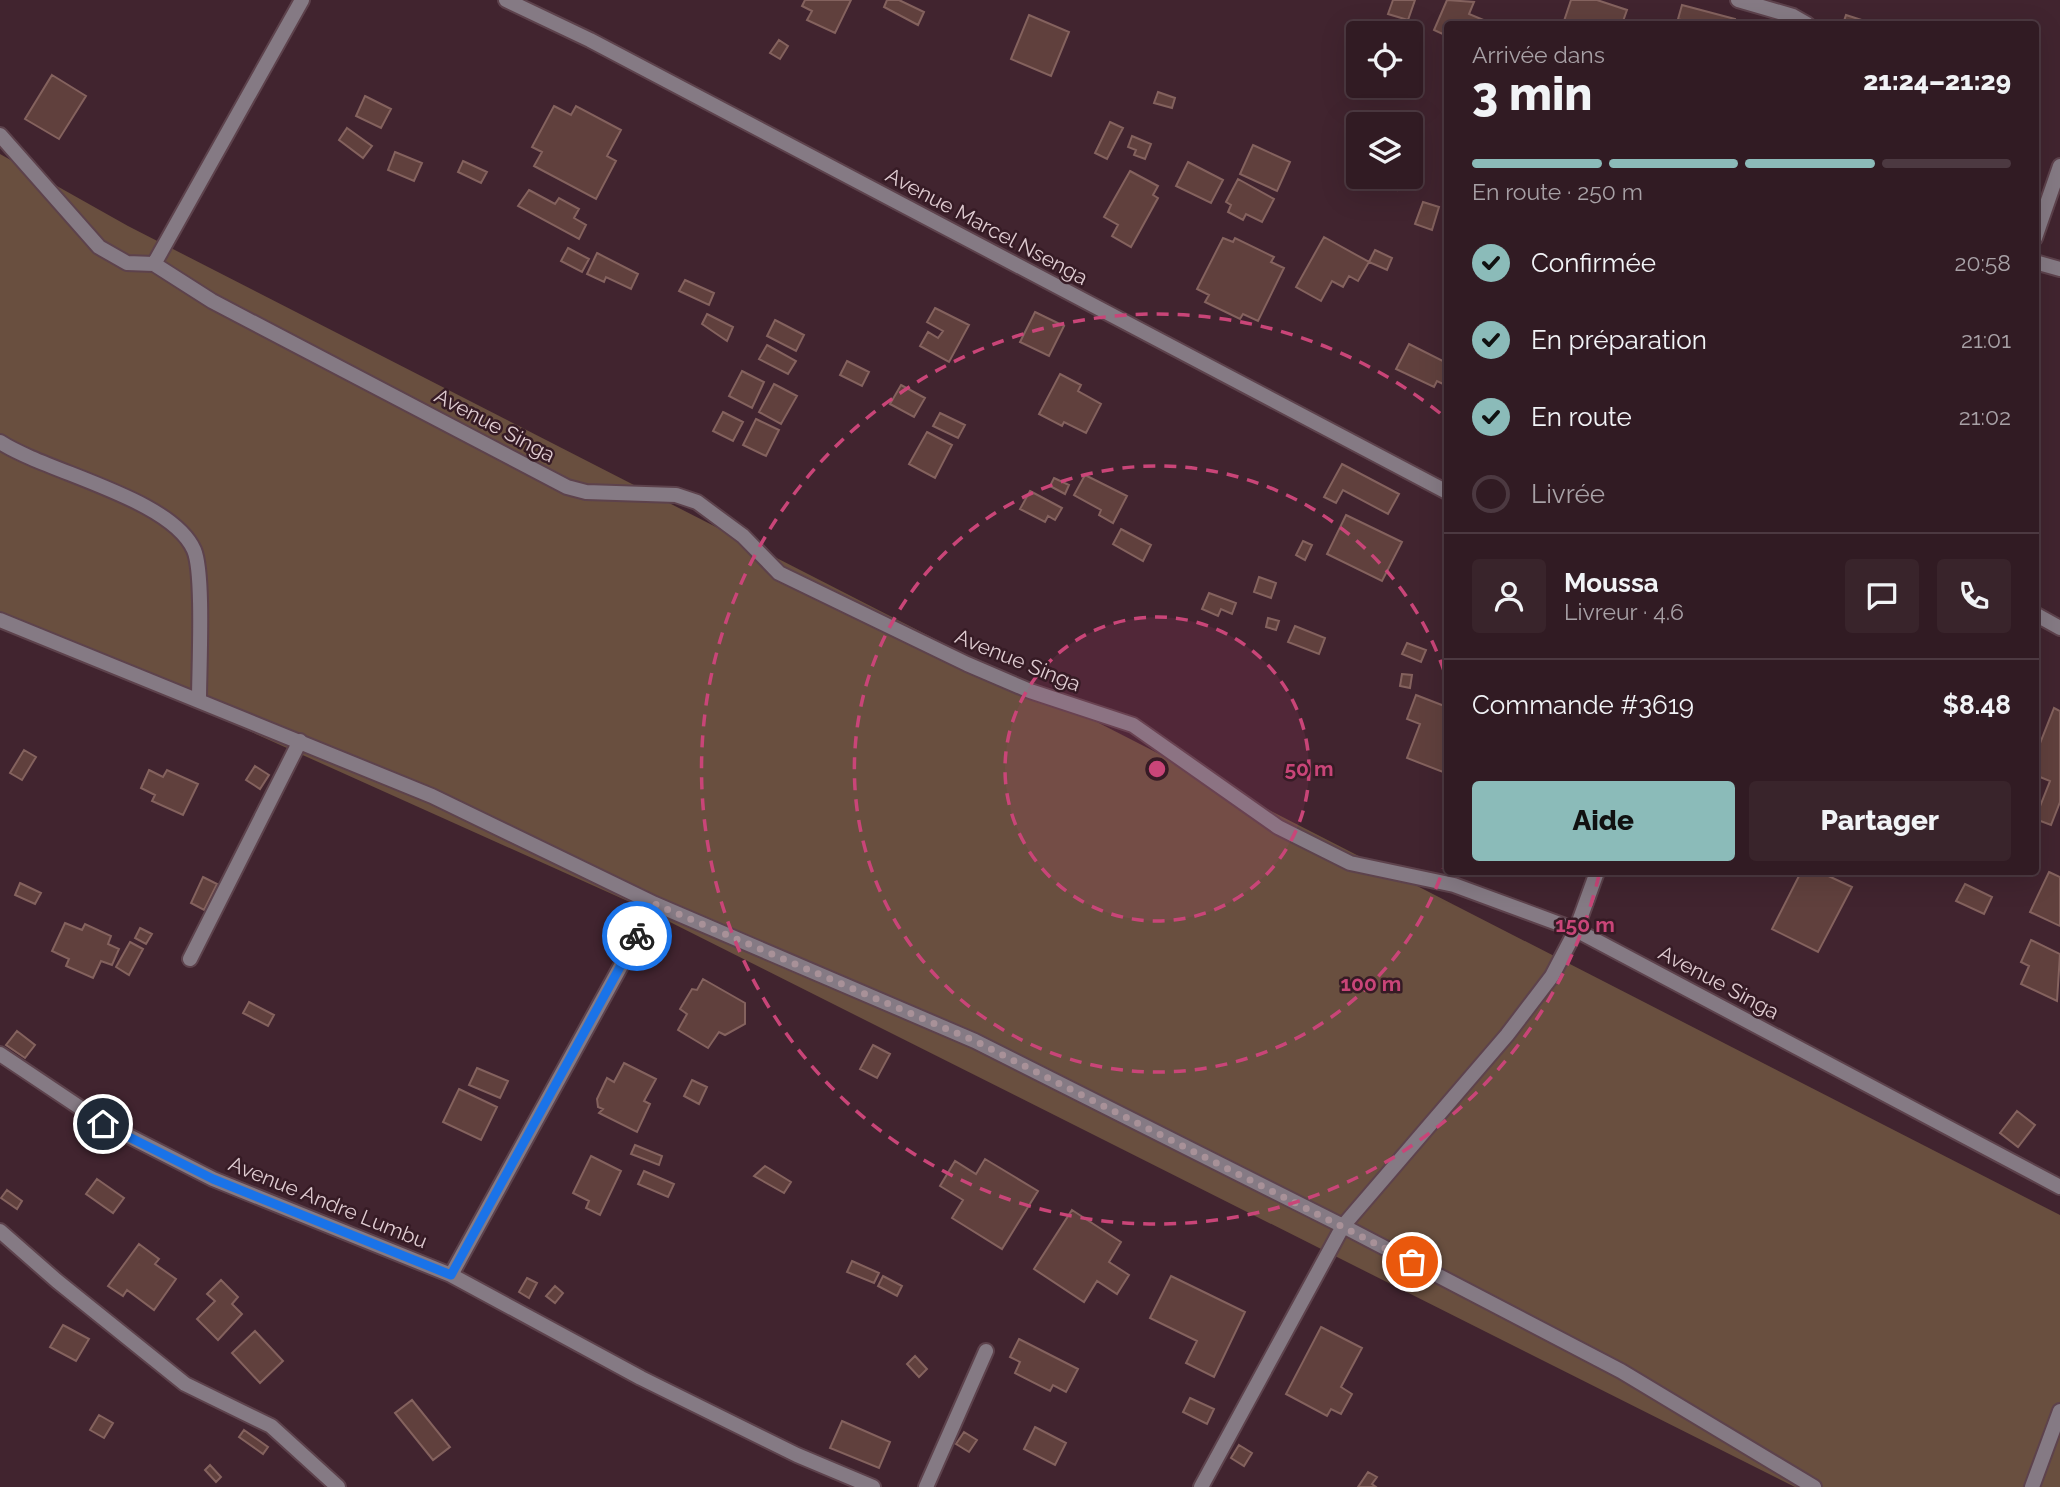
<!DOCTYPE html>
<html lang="fr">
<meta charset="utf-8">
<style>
body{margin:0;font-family:Raleway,sans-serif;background:#39242b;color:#f1f3f6;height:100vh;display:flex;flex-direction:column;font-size:26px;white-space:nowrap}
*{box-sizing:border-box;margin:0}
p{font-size:23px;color:#a8a1a6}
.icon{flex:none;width:38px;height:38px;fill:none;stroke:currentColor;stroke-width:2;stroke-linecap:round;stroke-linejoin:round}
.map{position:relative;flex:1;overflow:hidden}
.details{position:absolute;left:1444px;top:21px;width:595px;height:854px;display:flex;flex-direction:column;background:#311b23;border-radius:7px;box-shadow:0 7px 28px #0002,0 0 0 2px #4c3941}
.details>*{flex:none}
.tools{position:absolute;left:1346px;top:21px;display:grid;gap:14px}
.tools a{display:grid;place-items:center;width:77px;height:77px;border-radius:7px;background:#311b23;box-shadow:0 7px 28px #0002,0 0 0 2px #4c3941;font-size:35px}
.pin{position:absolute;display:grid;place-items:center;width:60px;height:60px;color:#fff;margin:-30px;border:4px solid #fff;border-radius:50%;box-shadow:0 2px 7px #0007}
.courier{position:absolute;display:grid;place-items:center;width:70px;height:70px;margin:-35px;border:5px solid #1a73e8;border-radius:50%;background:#fff;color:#222;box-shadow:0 2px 9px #0007}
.head em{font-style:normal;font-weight:800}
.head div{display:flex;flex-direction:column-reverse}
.head{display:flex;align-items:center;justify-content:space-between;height:119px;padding:0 28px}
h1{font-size:46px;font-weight:800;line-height:52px}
.bar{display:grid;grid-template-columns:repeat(4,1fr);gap:10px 7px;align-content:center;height:84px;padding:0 28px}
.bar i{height:9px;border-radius:5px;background:#4c3941}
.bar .on{background:#8bbbb9}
.bar p{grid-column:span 4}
.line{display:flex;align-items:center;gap:18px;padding:0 28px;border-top:2px solid #4c3941}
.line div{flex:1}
.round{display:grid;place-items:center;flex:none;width:74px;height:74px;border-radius:7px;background:#39242b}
ol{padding:0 28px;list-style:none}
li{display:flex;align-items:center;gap:21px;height:77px}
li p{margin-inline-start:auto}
li .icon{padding:7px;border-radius:50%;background:#8bbbb9;color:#111;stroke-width:4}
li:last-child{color:#a8a1a6}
li i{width:38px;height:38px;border:4px solid #4c3941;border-radius:50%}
.button{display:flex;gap:14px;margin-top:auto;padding:14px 28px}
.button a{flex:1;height:80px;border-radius:7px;background:#8bbbb9;color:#111;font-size:28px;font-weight:800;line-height:80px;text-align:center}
.button a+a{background:#39242b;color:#f1f3f6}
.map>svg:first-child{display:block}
.green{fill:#694f3f}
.building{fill:#60403d;stroke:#84625e;stroke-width:2}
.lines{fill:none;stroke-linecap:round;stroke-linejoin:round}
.minor-casing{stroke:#5d424c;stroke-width:18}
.minor{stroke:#857a84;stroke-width:14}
.done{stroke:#a89198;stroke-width:7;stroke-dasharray:0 12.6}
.route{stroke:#1a73e8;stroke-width:9}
.ring{fill:none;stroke:#c94578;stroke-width:3.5;stroke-dasharray:12 9}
.labels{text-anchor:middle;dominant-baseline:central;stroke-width:5;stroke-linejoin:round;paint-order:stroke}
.street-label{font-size:21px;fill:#dfcbd1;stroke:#361b25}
.centre{fill:#c94578;stroke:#361b25;stroke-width:3.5}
.ring-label{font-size:21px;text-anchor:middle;font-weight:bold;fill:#c94578;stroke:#361b25;stroke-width:5;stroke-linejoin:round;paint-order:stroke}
</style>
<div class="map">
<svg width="2060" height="1487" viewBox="0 0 2060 1487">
<rect width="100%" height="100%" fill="#41242f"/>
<path class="green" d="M0,154L128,226L2060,1215V1487H1795L632,903L0,619Z"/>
<path class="building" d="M805,0H851L835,33L807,20L812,11L802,6Z
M887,0H899L924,12L918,25L884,7Z
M1393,0H1415L1408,20L1388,14Z
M1447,0L1474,2L1469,14L1493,24H1447V36L1434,30Z
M1571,0H1597L1627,10L1622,24H1563Z
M1682,5L1735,19L1734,24H1693L1678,19Z
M1029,15L1069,32L1051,76L1011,59Z
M1846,15L1874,24H1843Z
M779,40L788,46L780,59L770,53Z
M52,75L86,96L59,139L25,119Z
M1158,92L1175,98L1172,108L1154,103Z
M365,96L391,109L381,128L356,116Z
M554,106L571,115L576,106L621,130L607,156L616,161L596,199L534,166L542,152L532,147Z
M1381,117L1398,121V124H1367L1368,120L1379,123Z
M1110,122L1123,128L1107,159L1095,153Z
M347,128L372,146L363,158L339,140Z
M1132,136L1151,144L1145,159L1134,155L1136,150L1128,147Z
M1253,145L1290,162L1277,191L1240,174Z
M395,152L422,163L414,181L388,170Z
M463,161L487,172L481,183L458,172Z
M1188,162L1223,180L1211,203L1176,186Z
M1130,171L1158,186L1153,195L1158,198L1131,247L1112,236L1118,225L1104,217Z
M1366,177H1401L1397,190L1378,184L1379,180Z
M1238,179L1274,199L1262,222L1246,214L1243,220L1228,212L1231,205L1226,202Z
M529,190L555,204L559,198L579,209L574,218L586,225L579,239L518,206Z
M1423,202L1439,207L1432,230L1415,224Z
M1324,237L1369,262L1358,281L1349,276L1343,287L1332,281L1321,301L1296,287Z
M1223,238L1233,242L1235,238L1274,257L1271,262L1284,268L1258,321L1243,314L1240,319L1205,302L1209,295L1197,289Z
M568,248L589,259L582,272L561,261Z
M1375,250L1392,258L1387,270L1369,262Z
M597,253L638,274L631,289L606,277L604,282L587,274Z
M685,280L714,293L709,305L679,291Z
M935,308L969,325L949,362L920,346L928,332L938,338L943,331L927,322Z
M1035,312L1064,326L1049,356L1020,342Z
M707,314L733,327L727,341L702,324Z
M775,320L804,335L796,351L767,336Z
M1409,344L1447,363L1445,385L1437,381L1434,387L1396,369Z
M767,345L796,361L788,374L759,359Z
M847,361L869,372L862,386L840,375Z
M742,371L764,382L752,408L729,396Z
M1060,374L1081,385L1078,391L1101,404L1086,433L1064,422L1062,426L1039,414Z
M774,384L797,396L781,424L759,412Z
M901,385L925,398L914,417L890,404Z
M723,412L743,422L733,441L713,431Z
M940,413L965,425L958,438L933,426Z
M756,419L779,430L766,456L743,445Z
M927,432L952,445L935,478L909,464Z
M1342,464L1399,494L1388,514L1343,490L1336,503L1324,497Z
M1085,475L1127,496L1113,523L1099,515L1101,510L1074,495Z
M1054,478L1069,485L1065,494L1050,486Z
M1030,491L1062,508L1055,520L1048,516L1045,522L1020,509Z
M1346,515L1402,542L1382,581L1327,554Z
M1121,529L1151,545L1143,561L1113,544Z
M1303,541L1312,545L1305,560L1296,555Z
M1259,577L1276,583L1271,598L1254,592Z
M1209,593L1236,603L1232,614L1221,609L1218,616L1202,609Z
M1268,618L1279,621L1276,630L1266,627Z
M1295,626L1325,638L1319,654L1288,642Z
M1407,643L1426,650L1421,662L1402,654Z
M1402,674L1412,675L1410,688L1400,686Z
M1416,695L1447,707V763L1443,772L1407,758L1420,724L1407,719Z
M2054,708L2060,711V802L2051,825L2035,819L2050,781L2035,775V756Z
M24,750L36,757L22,780L10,773Z
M255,766L269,775L260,789L246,780Z
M149,770L163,777L167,770L198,784L183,815L152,801L155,795L141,788Z
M1801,872H1820L1852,887L1818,952L1772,929Z
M2049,872L2060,877V926L2030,912Z
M203,877L217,884L204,910L191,903Z
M20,883L41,893L35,904L15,895Z
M1965,884L1992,897L1984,914L1956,901Z
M65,923L82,930L85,924L111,936L108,944L119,949L112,965L101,961L93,978L66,966L69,959L52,951Z
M140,928L152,934L146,944L135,938Z
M2031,940L2060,954L2057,1001L2021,984L2029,966L2021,962Z
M130,942L143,949L129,975L116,967Z
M703,979L745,1003V1024L725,1035L719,1032L708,1048L678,1030L687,1014L680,1009L692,989L697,990Z
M249,1002L274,1015L268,1026L243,1013Z
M17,1031L35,1045L25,1058L6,1045Z
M873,1045L890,1054L877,1078L860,1069Z
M624,1063L656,1079L644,1101L650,1104L637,1132L599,1113L603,1109L598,1107L597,1099L607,1078L614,1082Z
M477,1068L508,1081L500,1098L469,1085Z
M692,1080L707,1087L699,1104L684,1096Z
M459,1089L497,1107L481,1140L443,1122Z
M2017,1111L2035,1125L2018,1147L2000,1133Z
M635,1145L662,1156L659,1165L631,1154Z
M591,1156L621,1171L600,1215L586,1208L589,1201L573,1193Z
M985,1159L1038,1191L1002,1249L952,1218L963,1200L940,1186L955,1161L976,1174Z
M765,1166L791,1182L784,1193L754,1176Z
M644,1171L674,1184L668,1197L638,1184Z
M97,1179L124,1198L113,1213L86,1194Z
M7,1190L22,1201L17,1209L1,1198Z
M1072,1210L1121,1242L1109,1262L1129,1275L1117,1294L1097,1281L1084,1302L1034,1269Z
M139,1244L159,1259L155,1264L176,1279L154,1310L127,1290L123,1296L108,1286Z
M852,1261L879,1273L874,1283L847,1272Z
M883,1276L902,1286L897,1296L878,1286Z
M1171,1276L1245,1312L1214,1377L1186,1363L1197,1341L1150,1318Z
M527,1278L537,1283L529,1298L519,1292Z
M221,1280L238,1297L232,1304L242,1314L218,1340L197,1319L215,1301L207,1294Z
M555,1286L563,1293L555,1303L546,1296Z
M63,1325L89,1339L76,1361L50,1347Z
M1321,1327L1362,1348L1341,1387L1352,1394L1341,1414L1331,1409L1327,1416L1286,1394Z
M255,1331L283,1361L260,1383L232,1353Z
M1019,1339L1078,1369L1066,1392L1053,1385L1050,1391L1015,1373L1020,1362L1010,1357Z
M915,1356L927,1369L919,1377L907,1364Z
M1190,1398L1214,1409L1207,1424L1183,1412Z
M412,1400L450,1447L433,1460L395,1413Z
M99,1415L113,1423L104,1438L90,1430Z
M842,1421L890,1442L879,1468L830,1448Z
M1035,1427L1066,1443L1055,1465L1024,1449Z
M244,1430L268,1447L263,1454L239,1437Z
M964,1432L977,1440L969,1452L956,1444Z
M1239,1445L1252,1453L1244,1466L1231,1458Z
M210,1465L221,1477L216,1482L205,1470Z
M1368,1472L1377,1477L1372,1484L1376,1487H1358Z"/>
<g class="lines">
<defs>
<path id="minor" d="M506,0L590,40L1447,492
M1738,0L1793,16L1807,24
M0,135L99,247L127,263L154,264L212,301L567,487L586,492L676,495L697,502L743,536L779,573L967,664L1030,691L1133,725L1278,827L1350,863L1454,885L1576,930L2060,1187
M2035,238L2060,166
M2035,262L2060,269
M154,264L302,0
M0,442C48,473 171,498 194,550C204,573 199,669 199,700
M2035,614L2060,628
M0,620L432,796L655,904L975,1041L1343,1226L1621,1371L1814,1487
M190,959L300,741
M0,1054L103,1123L213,1179L451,1275L641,1378L797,1455L873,1487
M0,1231L57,1281L185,1384L271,1426L338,1487
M451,1275L655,904
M926,1487L986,1351
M1201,1487L1343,1226L1507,1035L1552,976L1576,930L1597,872
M2032,1487L2060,1411"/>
</defs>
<use href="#minor" class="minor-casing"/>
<use href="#minor" class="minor"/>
</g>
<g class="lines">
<path class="done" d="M637,936L655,904L975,1041L1412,1262"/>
<path class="route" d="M103,1124L213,1179L451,1275L637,936"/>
</g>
<circle cx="1157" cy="769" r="152" fill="#c94578" fill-opacity=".12"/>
<g class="ring">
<circle cx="1157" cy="769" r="152"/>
<path d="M1447 858A303 303 0 1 1 1447 680"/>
<path d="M1599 875A455 455 0 1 1 1446 418"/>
</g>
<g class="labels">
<g class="street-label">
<text transform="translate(987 226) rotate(28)">Avenue Marcel Nsenga</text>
<text transform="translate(495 425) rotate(28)">Avenue Singa</text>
<text transform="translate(1018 660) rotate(22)">Avenue Singa</text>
<text transform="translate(1719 982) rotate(28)">Avenue Singa</text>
<text transform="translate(328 1202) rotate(22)">Avenue Andre Lumbu</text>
</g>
</g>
<circle cx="1157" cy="769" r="10" class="centre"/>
<g class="ring-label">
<text x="1309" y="776">50 m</text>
<text x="1585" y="932">150 m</text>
<text x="1371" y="991">100 m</text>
</g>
</svg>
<div class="tools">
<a><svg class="icon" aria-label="locate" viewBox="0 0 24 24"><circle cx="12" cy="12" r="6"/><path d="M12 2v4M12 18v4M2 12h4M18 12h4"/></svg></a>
<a><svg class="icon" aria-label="layers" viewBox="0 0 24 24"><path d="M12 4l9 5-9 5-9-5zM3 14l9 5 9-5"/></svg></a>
</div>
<div class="pin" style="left:1412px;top:1262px;background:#ea580c"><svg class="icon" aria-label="bag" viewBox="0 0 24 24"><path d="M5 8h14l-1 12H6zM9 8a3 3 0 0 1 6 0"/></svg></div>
<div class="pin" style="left:103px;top:1124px;background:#1f2937"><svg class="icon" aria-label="home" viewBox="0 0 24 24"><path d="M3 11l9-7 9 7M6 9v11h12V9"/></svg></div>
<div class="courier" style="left:637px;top:936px"><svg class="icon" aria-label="bike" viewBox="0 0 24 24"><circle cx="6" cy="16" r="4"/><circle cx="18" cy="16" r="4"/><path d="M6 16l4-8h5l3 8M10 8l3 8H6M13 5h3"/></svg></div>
<section class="details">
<div class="head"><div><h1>3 min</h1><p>Arrivée dans</p></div><em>21:24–21:29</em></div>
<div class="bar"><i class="on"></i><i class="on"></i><i class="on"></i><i></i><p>En route · 250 m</p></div>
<ol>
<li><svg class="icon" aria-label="check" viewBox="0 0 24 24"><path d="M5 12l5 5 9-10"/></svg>Confirmée<p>20:58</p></li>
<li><svg class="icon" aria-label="check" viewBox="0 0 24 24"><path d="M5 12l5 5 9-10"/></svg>En préparation<p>21:01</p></li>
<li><svg class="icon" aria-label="check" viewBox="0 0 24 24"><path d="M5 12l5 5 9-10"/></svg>En route<p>21:02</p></li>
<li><i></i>Livrée</li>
</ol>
<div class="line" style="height:126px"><a class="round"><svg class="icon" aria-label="person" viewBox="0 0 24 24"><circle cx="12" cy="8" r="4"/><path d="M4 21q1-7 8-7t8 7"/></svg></a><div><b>Moussa</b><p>Livreur · 4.6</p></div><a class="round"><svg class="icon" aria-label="chat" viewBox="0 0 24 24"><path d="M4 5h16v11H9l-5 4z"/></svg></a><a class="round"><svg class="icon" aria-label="phone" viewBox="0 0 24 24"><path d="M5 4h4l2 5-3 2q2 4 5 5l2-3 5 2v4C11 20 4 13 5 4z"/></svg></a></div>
<div class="line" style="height:91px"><div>Commande #3619</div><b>$8.48</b></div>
<div class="button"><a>Aide</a><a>Partager</a></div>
</section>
</div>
